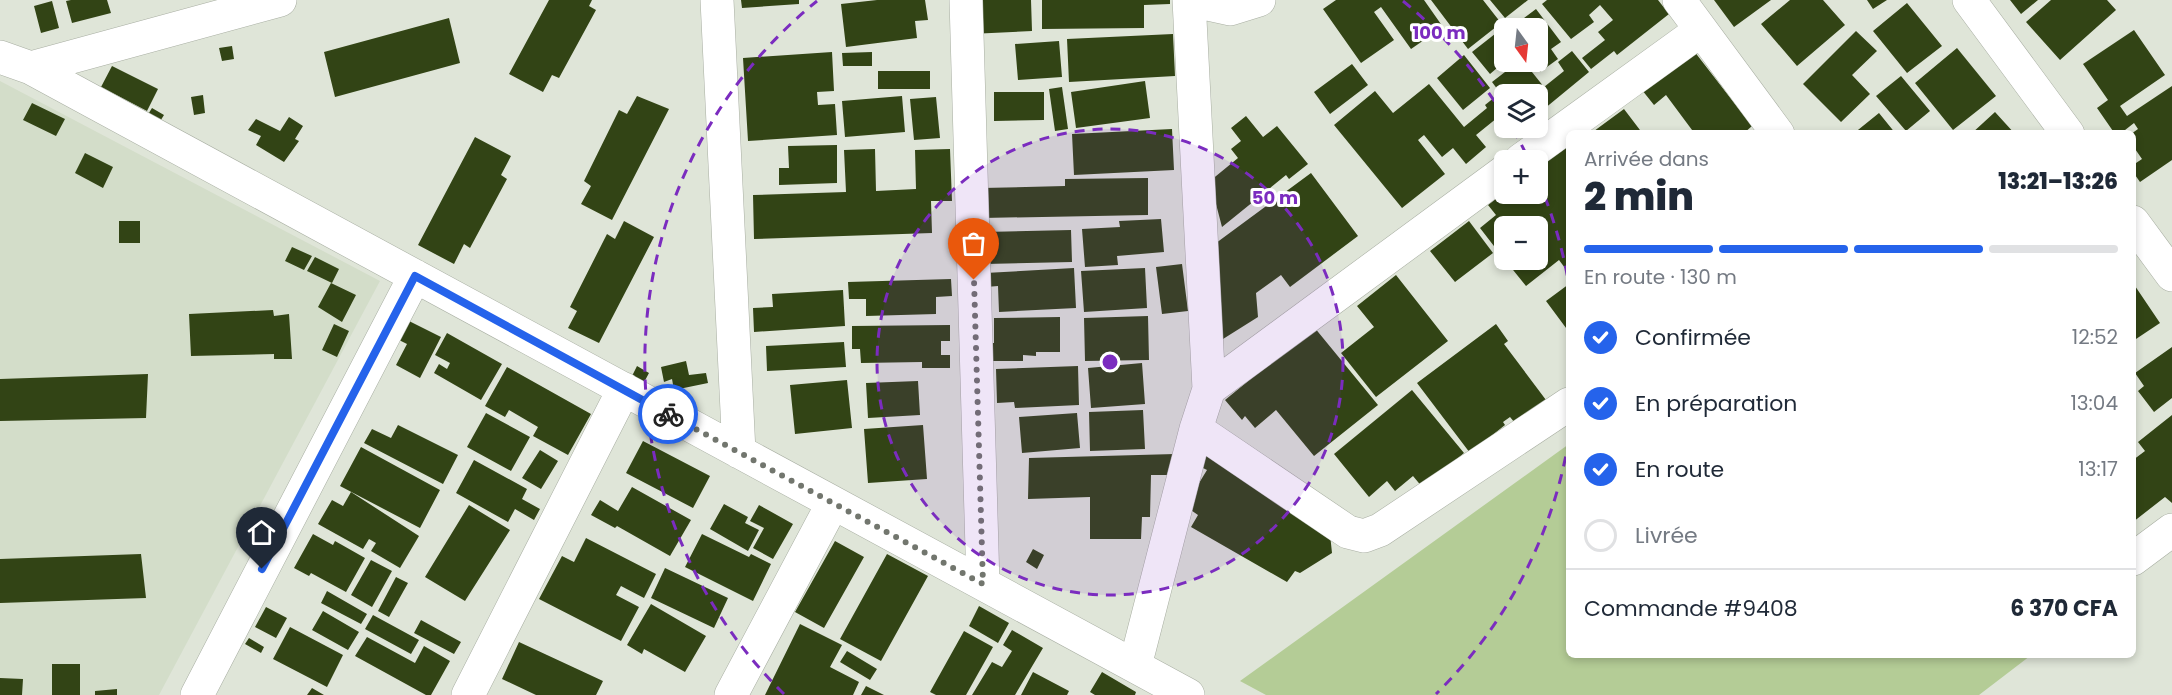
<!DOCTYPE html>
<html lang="fr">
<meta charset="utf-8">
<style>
body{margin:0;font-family:Poppins,sans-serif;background:#f6f6f7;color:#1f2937;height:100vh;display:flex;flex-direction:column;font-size:22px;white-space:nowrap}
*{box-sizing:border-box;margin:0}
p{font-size:20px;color:#747a83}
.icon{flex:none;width:33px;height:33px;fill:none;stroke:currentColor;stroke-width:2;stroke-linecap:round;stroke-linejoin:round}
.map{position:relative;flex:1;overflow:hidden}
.sheet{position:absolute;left:1566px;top:130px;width:570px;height:528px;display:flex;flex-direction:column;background:#fff;border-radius:9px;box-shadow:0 3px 9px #0003}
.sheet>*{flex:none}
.needle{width:39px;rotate:165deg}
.tools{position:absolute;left:1494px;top:18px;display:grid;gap:12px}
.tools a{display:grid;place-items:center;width:54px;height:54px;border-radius:9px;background:#fff;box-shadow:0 3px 9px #0003;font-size:30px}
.pin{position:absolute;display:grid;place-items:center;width:51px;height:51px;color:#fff;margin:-62px -26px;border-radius:50% 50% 50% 0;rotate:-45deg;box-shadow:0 0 6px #0007}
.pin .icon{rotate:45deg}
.courier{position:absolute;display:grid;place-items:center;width:60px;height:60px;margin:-30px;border:4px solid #2563eb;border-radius:50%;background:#fff;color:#222;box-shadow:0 2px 8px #0007}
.summary em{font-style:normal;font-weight:800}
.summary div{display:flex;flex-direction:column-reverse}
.summary{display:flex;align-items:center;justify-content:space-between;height:102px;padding:0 18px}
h1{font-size:39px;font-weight:800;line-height:45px}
.bar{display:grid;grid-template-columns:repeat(4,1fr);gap:9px 6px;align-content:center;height:72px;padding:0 18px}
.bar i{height:8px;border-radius:4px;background:#e0e1e3}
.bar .active{background:#2563eb}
.bar p{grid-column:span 4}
.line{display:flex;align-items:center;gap:15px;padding:0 18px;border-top:2px solid #e0e1e3}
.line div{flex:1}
ol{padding:0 18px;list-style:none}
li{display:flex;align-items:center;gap:18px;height:66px}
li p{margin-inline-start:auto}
li .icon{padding:6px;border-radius:50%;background:#2563eb;color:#fff;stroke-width:4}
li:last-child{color:#747a83}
li i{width:33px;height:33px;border:3px solid #e0e1e3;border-radius:50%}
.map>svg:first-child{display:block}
.built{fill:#d3ddc9}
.green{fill:#b4cc96}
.building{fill:#324415}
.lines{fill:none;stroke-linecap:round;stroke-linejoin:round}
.minor-casing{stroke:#a8aea2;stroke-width:34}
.minor{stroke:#fff;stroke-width:33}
.done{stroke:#72766e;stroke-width:6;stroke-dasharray:0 10.8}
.route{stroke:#2563eb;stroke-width:8}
.ring{fill:none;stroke:#7b2cbf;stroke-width:3;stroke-dasharray:10 8}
.centre{fill:#7b2cbf;stroke:#fff;stroke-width:3}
.ring-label{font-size:18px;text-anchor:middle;font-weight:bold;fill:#7b2cbf;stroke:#fff;stroke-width:6;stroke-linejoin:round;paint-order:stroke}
</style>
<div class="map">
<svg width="2172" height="695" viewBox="0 0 2172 695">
<rect width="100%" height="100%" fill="#dfe5d8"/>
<path class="built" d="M0,81L380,281L159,695H0Z"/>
<path class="green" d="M1569,444V656H2030L1979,695H1266L1240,681Z"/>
<path class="building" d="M71,0H107L111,13L72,23L66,1Z
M549,0H592L589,6L596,10L559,78L552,75L543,92L509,74Z
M741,0H799V4L742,8Z
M877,0H925L928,20L915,21L917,38L846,47L841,4Z
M969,0H1031L1032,31L970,34Z
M1042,0H1170V4L1144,5V28L1042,29Z
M1336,0H1424L1443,27L1411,49L1381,7L1374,12L1394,40L1361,63L1323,9Z
M1431,0H1483L1501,23L1468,49Z
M1490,0H1528L1505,18Z
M1547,0H1658L1669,14L1617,55L1614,51L1591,69L1582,58L1605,40L1598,32L1613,20L1600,5L1589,15L1594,22L1571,39L1542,4Z
M1714,0H1771L1734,27Z
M1790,0H1823L1845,25L1797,66L1761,24Z
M1867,0H1887L1873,9Z
M2010,0H2038L2021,14Z
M2051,0H2107L2116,10L2060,60L2026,22Z
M52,1L59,28L41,33L34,6Z
M1907,3L1942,46L1907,73L1873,31Z
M1536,9L1561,42L1551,49L1558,59L1540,72L1532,62H1538V28H1511Z
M449,18L460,63L335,97L324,52Z
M1500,30L1504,35V62L1490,74L1472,52Z
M2134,30L2165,75L2120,106L2127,116L2172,86V160L2140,182L2133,172V165L2142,159L2133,146V134H2131L2138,129L2134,123L2120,134H2115L2097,108L2108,100L2083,64Z
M1856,31L1877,51L1852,75L1870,94L1841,122L1803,84Z
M1173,34L1175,76L1069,82L1067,39Z
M1059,41L1062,77L1018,80L1015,44Z
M232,46L234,59L222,61L219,48Z
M1957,48L1996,96L1953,130L1915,83Z
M1572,51L1589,72L1544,109L1538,101V94H1504V98L1492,82L1518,62H1524L1544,87L1564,71L1558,62Z
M1694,51L1752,126L1743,134H1695L1666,95L1654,105L1642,90Z
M832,52L834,91L817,92L818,105L835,104L837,135L748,141L743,58Z
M872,52V66H843L842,53Z
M1464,55L1490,88L1463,110L1437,78Z
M1352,64L1368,85L1330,114L1314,92Z
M112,66L158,89L147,111L101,87Z
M878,71H930V89H878Z
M1901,76L1930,111L1906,131L1876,96Z
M1145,81L1150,118L1076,128L1071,92Z
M1429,84L1464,127L1487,108L1485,105L1495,97L1504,108V127L1497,118L1476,135L1486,147L1466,164L1453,148L1442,157L1424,135L1418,140L1445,174L1402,208L1334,125L1375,91L1393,113Z
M1062,87L1068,129L1055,131L1049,89Z
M994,92H1044V120L994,121Z
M203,95L205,113L194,115L191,97Z
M637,96L669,109L612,220L581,204L591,186L584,181L619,110L627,114Z
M902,96L905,132L845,137L842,101Z
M936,97L940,138L914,140L910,99Z
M32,103L65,119L56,136L23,120Z
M152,108L164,115L159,123L147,116Z
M1624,109L1643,134H1590Z
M1995,112L2015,134H1971Z
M1879,113L1896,134H1853Z
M1246,116L1263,137L1277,126L1308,164L1289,179L1286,175L1222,227L1210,181L1238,158L1231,149L1241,141L1231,128Z
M289,117L303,126L295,139L299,141L284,162L256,145L261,136L248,130L256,119L280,131Z
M1505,128H1517L1510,134Z
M1172,129L1174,170L1074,175L1072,134Z
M475,137L511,156L501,175L507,179L470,248L464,244L454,264L418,245Z
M1569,141V265L1565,268L1559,260L1526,286L1505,260H1538V226H1504V259L1480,228L1496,215L1488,205L1504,192L1538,194V166Z
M837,145V183L779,185V168H789L788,146Z
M875,149L876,191L916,189L915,150L950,149L952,201H931L932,233L754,239L753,195L846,192L844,150Z
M85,153L113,167L103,188L75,173Z
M1311,173L1358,236L1290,287L1281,275L1256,293L1258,317L1223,339L1212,246Z
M1148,178V215L982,218V188L1065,186V179Z
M1161,219L1164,252L1117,256L1118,265L1085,267L1082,229L1120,227L1119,221Z
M119,221H140V243H119Z
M624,221L654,237L599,343L568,328L577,311L570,307L607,234L615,239Z
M1469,221L1493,253L1455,282L1430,251Z
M1071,230L1072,262L985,264L984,232Z
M292,247L312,256L304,270L285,261Z
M315,257L339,269L332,283L307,271Z
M1182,264L1188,311L1162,314L1156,267Z
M1074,268L1076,308L999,312L998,286L986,287L985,273Z
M1145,268L1147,308L1084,312L1081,271Z
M1396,275L1448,341L1376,397L1341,353L1374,327L1357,306Z
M951,279L952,296L936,297V314L866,316V299H849L848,282Z
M331,283L356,295L342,322L318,307Z
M2133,283L2160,323L2133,341Z
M1569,284V332L1546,301Z
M843,290L845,326L754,332L753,308L773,307L772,294Z
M273,310L274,316L289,314L292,359H274V354L191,356L189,314Z
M1148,316L1149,360L1085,361L1084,318Z
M1060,317V352H1036V356L1023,355V361H988V343H994V318Z
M409,321L441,337L420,378L396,365L407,344L399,340Z
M334,324L349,331L337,357L322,350Z
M1496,324L1508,341L1504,344L1546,400L1515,423L1510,417L1503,422L1505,425L1470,453L1417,383Z
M950,325V341H941V355H950V368H922V362L861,363L860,349H852V326Z
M1314,327L1378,405L1314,456L1276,410L1255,428L1245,416L1242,420L1225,400Z
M447,333L502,364L481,400L434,373L439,364L447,369L450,363L435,355Z
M844,342L846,367L767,371L766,346Z
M2172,347V398L2154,412L2138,391L2144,386L2135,373Z
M686,361L689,375L706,373L708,383L674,390L672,379L664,382L661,367Z
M1142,363L1145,404L1091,408L1088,368Z
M637,366L649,373L641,388L630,380Z
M1078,366L1079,405L1015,408L1014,402L997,403L996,369Z
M507,367L591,414L568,455L533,436L538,427L509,410L505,417L485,406Z
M148,374L146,418L0,421V379Z
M847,380L852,428L795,434L790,385Z
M918,381L920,415L868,418L866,383Z
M1412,390L1464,453L1423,488L1413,476L1395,491L1387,481L1369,497L1334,454Z
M1143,410L1145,449L1090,451L1089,412Z
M486,413L530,437L511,471L467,447Z
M1077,413L1080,448L1022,453L1019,417Z
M2172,415V503L2165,497L2133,522V460L2145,451L2138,442Z
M398,425L458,455L443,484L364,443L372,429L391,438Z
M923,425L927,479L868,483L864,429Z
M643,441L710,476L693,508L626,473Z
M361,447L440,490L420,528L340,486Z
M540,450L558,461L541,489L522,478Z
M1207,453L1330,534L1332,553L1300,573L1295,571L1287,582L1191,527L1198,515L1185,506L1207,470L1199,466Z
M1175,454V475H1151L1150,517H1142L1141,539H1090V497L1028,499L1029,458Z
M474,460L527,489L522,499L540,509L534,520L515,509L508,522L456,493Z
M632,487L691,520L670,556L617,526L615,528L591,515L600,500L618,511Z
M351,492L419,536L400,568L371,551L376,543L369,539L363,549L318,524L332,500L343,506Z
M724,504L748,517L745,523L759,530L748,551L710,529Z
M469,505L510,530L465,601L425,577Z
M759,505L793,524L773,559L753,548L764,528L750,521Z
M313,534L333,545L335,541L365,558L346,592L311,573L309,576L294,568Z
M702,534L749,557L751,554L771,564L753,601L685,567Z
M586,538L656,574L644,598L621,586L616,595L639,607L621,641L539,599L562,556L574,562Z
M835,541L864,557L824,628L795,612Z
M1033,549L1044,555L1037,569L1026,562Z
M141,554L146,598L0,603V559Z
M887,554L928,576L881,661L840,639Z
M371,560L392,571L372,607L351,595Z
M665,568L728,598L714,628L651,598Z
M396,577L408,583L389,617L378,611Z
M327,591L367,614L361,624L321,603Z
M651,604L706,636L685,672L644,649L642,654L627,645Z
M979,606L1009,623L998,643L969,626Z
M266,607L287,618L276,638L255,627Z
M323,611L359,632L348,650L312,630Z
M373,615L419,640L411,654L365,629Z
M421,620L461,642L454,654L414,633Z
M800,624L842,645L830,667L859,682L853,695H765Z
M290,627L343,655L327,687L273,659Z
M1012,630L1043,648L1015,695H972L992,662L1002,667L1012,651L1003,645Z
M964,631L993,647L966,695H936L930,692Z
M367,637L415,663L424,646L450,661L431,695H426L355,656Z
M249,638L264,647L261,653L245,644Z
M519,642L603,681L596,695H536L502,679Z
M847,651L877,669L870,680L840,662Z
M52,664H80V695H52Z
M1033,672L1069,691L1067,695H1021Z
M1102,672L1136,692L1135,695H1095L1090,692Z
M0,678L23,679L22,695H0Z
M866,686L884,695H861Z
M312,688L324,695H307Z
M117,689V695H95V691Z"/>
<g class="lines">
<defs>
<path id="minor" d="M717,0L739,452
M966,0L983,584
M1189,0L1230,9L1259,0
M1679,0L1778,134
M1969,0L2068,134
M0,57L31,68L1188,695
M31,68L280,0
M1521,160L1701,30
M2133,222L2172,275
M1209,389L1504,172
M1196,429L1348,532L1364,536L1380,530L1569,404
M2133,559L2172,530
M1135,666L1196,429L1209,389L1189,0
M197,695L415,276
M468,695L624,389
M731,695L833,503"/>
</defs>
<use href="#minor" class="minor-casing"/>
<use href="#minor" class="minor"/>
</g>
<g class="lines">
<path class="done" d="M668,414L983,584L974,280"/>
<path class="route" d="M262,569L415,276L668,414"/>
</g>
<circle cx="1110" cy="362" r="233" fill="#7b2cbf" fill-opacity=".12"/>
<g class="ring">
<circle cx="1110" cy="362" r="233"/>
<path d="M1569 439A465 465 0 0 1 1436 694M784 694A465 465 0 0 1 817 1M1403 1A465 465 0 0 1 1504 116M1513 129A465 465 0 0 1 1528 158M1538 180A465 465 0 0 1 1569 285"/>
</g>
<circle cx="1110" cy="362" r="9" class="centre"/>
<g class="ring-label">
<text x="1439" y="39">100 m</text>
<text x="1275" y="204">50 m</text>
</g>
</svg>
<div class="tools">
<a><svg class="needle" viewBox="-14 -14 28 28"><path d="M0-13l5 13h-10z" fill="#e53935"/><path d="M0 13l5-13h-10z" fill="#747a83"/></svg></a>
<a><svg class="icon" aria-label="layers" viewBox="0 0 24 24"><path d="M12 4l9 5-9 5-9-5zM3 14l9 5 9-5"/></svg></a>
<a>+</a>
<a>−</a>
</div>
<div class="pin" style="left:974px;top:280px;background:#ea580c"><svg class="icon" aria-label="bag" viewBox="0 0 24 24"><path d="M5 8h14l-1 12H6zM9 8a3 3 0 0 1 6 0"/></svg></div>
<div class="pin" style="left:262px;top:569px;background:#1f2937"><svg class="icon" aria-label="home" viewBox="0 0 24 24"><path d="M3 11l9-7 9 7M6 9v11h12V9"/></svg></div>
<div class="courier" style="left:668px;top:414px"><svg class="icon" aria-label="bike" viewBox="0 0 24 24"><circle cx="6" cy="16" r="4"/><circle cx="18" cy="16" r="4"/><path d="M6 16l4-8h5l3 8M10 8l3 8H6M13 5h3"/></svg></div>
<section class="sheet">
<div class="summary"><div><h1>2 min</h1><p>Arrivée dans</p></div><em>13:21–13:26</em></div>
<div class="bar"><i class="active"></i><i class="active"></i><i class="active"></i><i></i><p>En route · 130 m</p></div>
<ol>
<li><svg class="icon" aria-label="check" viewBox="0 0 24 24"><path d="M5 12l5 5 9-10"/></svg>Confirmée<p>12:52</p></li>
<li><svg class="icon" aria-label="check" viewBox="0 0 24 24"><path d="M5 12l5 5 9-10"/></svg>En préparation<p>13:04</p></li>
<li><svg class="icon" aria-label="check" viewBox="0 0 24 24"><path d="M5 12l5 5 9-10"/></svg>En route<p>13:17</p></li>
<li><i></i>Livrée</li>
</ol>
<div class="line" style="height:78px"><div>Commande #9408</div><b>6 370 CFA</b></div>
</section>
</div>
